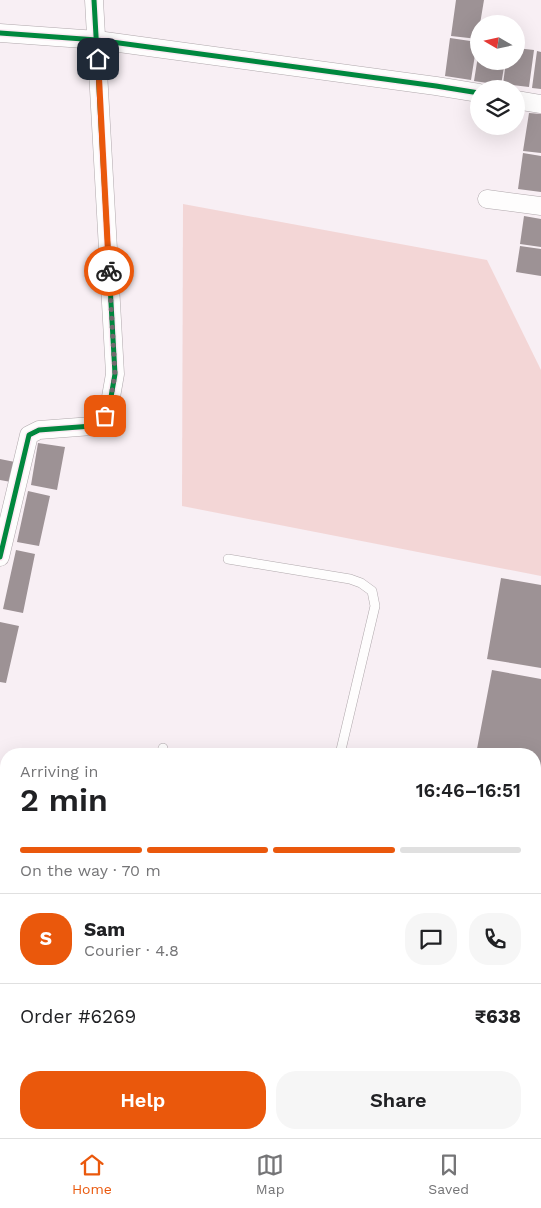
<!DOCTYPE html>
<meta charset="utf-8">
<style>
body{margin:0;font-family:"Work Sans",sans-serif;background:#f6f6f6;color:#202124;height:100vh;display:flex;flex-direction:column;font-size:19px;white-space:nowrap}
*{box-sizing:border-box;margin:0}
p{font-size:16px;color:#757577}
.icon{flex:none;width:28px;height:28px;fill:none;stroke:currentColor;stroke-width:2;stroke-linecap:round;stroke-linejoin:round}
.map{position:relative;flex:1;overflow:hidden}
.details{position:absolute;left:0px;top:748px;width:541px;height:391px;display:flex;flex-direction:column;background:#fff;border-radius:20px 20px 0 0;box-shadow:0 5px 20px #0002}
.details>*{flex:none}
.needle{width:32px;rotate:279deg}
.tools{position:absolute;left:470px;top:15px;display:grid;gap:10px}
.tools a{display:grid;place-items:center;width:55px;height:55px;border-radius:50%;background:#fff;box-shadow:0 5px 20px #0002;font-size:25px}
.pin{position:absolute;display:grid;place-items:center;width:42px;height:42px;color:#fff;margin:-21px;border-radius:10px;box-shadow:0 2px 8px #0006}
.courier{position:absolute;display:grid;place-items:center;width:50px;height:50px;margin:-25px;border:4px solid #ea580c;border-radius:50%;background:#fff;color:#222;box-shadow:0 1px 6px #0007}
.headline em{font-style:normal;font-weight:600}
.headline div{display:flex;flex-direction:column-reverse}
.headline{display:flex;align-items:center;justify-content:space-between;height:85px;padding:0 20px}
h1{font-size:32px;font-weight:600;line-height:38px}
.bar{display:grid;grid-template-columns:repeat(4,1fr);gap:8px 5px;align-content:center;height:60px;padding:0 20px}
.bar i{height:6px;border-radius:4px;background:#e0e0e0}
.bar .on{background:#ea580c}
.bar p{grid-column:span 4}
.line{display:flex;align-items:center;gap:12px;padding:0 20px;border-top:1px solid #e0e0e0}
.line div{flex:1}
.round{display:grid;place-items:center;flex:none;width:52px;height:52px;border-radius:20px;background:#f6f6f6}
.cta{display:flex;gap:10px;margin-top:auto;padding:10px 20px}
.cta a{flex:1;height:58px;border-radius:20px;background:#ea580c;color:#fff;font-size:20px;font-weight:600;line-height:58px;text-align:center}
.cta a+a{background:#f6f6f6;color:#202124}
.menu{display:flex;justify-content:space-around;align-items:center;height:70px;border-top:1px solid #e0e0e0;background:#fff;font-size:14px;color:#757577}
.menu a{display:grid;justify-items:center;gap:2px}
.menu .on{color:#ea580c}
.map>svg:first-child{display:block}
.green{fill:#f3d6d6}
.building{fill:#9d9295}
.lines{fill:none;stroke-linecap:round;stroke-linejoin:round}
.service-casing{stroke:#b0a8ac;stroke-width:10}
.minor-casing{stroke:#b0a8ac;stroke-width:19}
.secondary-casing{stroke:#b0a8ac;stroke-width:26}
.service{stroke:#fefdfd;stroke-width:9}
.minor{stroke:#fefdfd;stroke-width:18}
.secondary{stroke:#f5f1f5;stroke-width:25}
.cycleway-casing{stroke:#fcebf4;stroke-width:8}
.cycleway{stroke:#00873e;stroke-width:5}
.done{stroke:#72696e;stroke-width:5;stroke-dasharray:0 9}
.route{stroke:#ea580c;stroke-width:6}
</style>
<div class="map">
<svg width="541" height="1138" viewBox="0 0 541 1138">
<rect width="100%" height="100%" fill="#f8eff4"/>
<path class="green" d="M183,204L487,260L541,370V576L182,506Z"/>
<path class="building" d="M456,0H484L480,24H479L478,39L451,36Z
M450,38L477,42L471,80L445,76Z
M516,48L534,50L529,87L503,84L506,61H516Z
M537,51L541,52V89L532,88Z
M478,56H479V61H505L501,85L474,81Z
M529,113L541,114V153L523,151Z
M523,153L541,156V192L518,189Z
M524,216L541,219V247L520,244Z
M520,246L541,249V276L516,272Z
M38,443L65,447L57,490L31,485Z
M0,459L15,462L11,482L0,480Z
M28,491L50,496L39,546L17,542Z
M16,550L35,554L23,613L3,609Z
M501,578L541,585V668L487,659Z
M0,622L19,626L6,683L0,682Z
M492,670L541,679V814L535,813V754H476Z
M0,1006L6,1007V1051L0,1050Z
M535,1054L541,1055V1078L535,1077Z
M535,1110L540,1111L536,1132H535Z
M12,1132H51L50,1138H11Z
M65,1132H69L90,1138H63Z
M311,1132H366L364,1138H310Z
M458,1132H495V1138H458Z
M502,1132H536L535,1138H520L501,1134Z"/>
<g class="lines">
<defs>
<path id="service" d="M228,559L350,579L361,583L372,591L375,606L340,754
M161,754L163,748"/>
<path id="minor" d="M0,33L97,40L436,86L479,93
M516,100L541,104
M487,199L541,206
M0,557L29,435L39,430L92,426L105,416L111,397L115,374L94,0
M0,986L6,987
M535,1040L541,1042
M0,1087L6,1088
M234,1132L258,1138
M433,1138L435,1132"/>
<path id="secondary" d="M535,1016L541,1012
M395,1138L401,1132"/>
</defs>
<use href="#service" class="service-casing"/>
<use href="#minor" class="minor-casing"/>
<use href="#secondary" class="secondary-casing"/>
<use href="#service" class="service"/>
<use href="#minor" class="minor"/>
<use href="#secondary" class="secondary"/>
<defs>
<path id="cycleway" d="M0,33L97,40L436,86L479,93
M0,557L29,435L39,430L92,426L105,416L111,397L115,374L94,0"/>
</defs>
<use href="#cycleway" class="cycleway-casing"/>
<use href="#cycleway" class="cycleway"/>
</g>
<g class="lines">
<path class="done" d="M105,416L111,397L115,374L109,271"/>
<path class="route" d="M98,59L109,271"/>
</g>
</svg>
<div class="tools">
<a><svg class="needle" viewBox="-14 -14 28 28"><path d="M0-13l5 13h-10z" fill="#e53935"/><path d="M0 13l5-13h-10z" fill="#757577"/></svg></a>
<a><svg class="icon" aria-label="layers" viewBox="0 0 24 24"><path d="M12 4l9 5-9 5-9-5zM3 14l9 5 9-5"/></svg></a>
</div>
<div class="pin" style="left:105px;top:416px;background:#ea580c"><svg class="icon" aria-label="bag" viewBox="0 0 24 24"><path d="M5 8h14l-1 12H6zM9 8a3 3 0 0 1 6 0"/></svg></div>
<div class="pin" style="left:98px;top:59px;background:#1f2937"><svg class="icon" aria-label="home" viewBox="0 0 24 24"><path d="M3 11l9-7 9 7M6 9v11h12V9"/></svg></div>
<div class="courier" style="left:109px;top:271px"><svg class="icon" aria-label="bike" viewBox="0 0 24 24"><circle cx="6" cy="16" r="4"/><circle cx="18" cy="16" r="4"/><path d="M6 16l4-8h5l3 8M10 8l3 8H6M13 5h3"/></svg></div>
<section class="details">
<div class="headline"><div><h1>2 min</h1><p>Arriving in</p></div><em>16:46–16:51</em></div>
<div class="bar"><i class="on"></i><i class="on"></i><i class="on"></i><i></i><p>On the way · 70 m</p></div>
<div class="line" style="height:90px"><b class="round" style="background:#ea580c;color:#fff">S</b><div><b>Sam</b><p>Courier · 4.8</p></div><a class="round"><svg class="icon" aria-label="chat" viewBox="0 0 24 24"><path d="M4 5h16v11H9l-5 4z"/></svg></a><a class="round"><svg class="icon" aria-label="phone" viewBox="0 0 24 24"><path d="M5 4h4l2 5-3 2q2 4 5 5l2-3 5 2v4C11 20 4 13 5 4z"/></svg></a></div>
<div class="line" style="height:65px"><div>Order #6269</div><b>₹638</b></div>
<div class="cta"><a>Help</a><a>Share</a></div>
</section>
</div>
<nav class="menu">
<a class="on"><svg class="icon" aria-label="home" viewBox="0 0 24 24"><path d="M3 11l9-7 9 7M6 9v11h12V9"/></svg>Home</a>
<a><svg class="icon" aria-label="map" viewBox="0 0 24 24"><path d="M3 6l6-2 6 2 6-2v14l-6 2-6-2-6 2zM9 4v14M15 6v14"/></svg>Map</a>
<a><svg class="icon" aria-label="saved" viewBox="0 0 24 24"><path d="M7 4h10v16l-5-4-5 4z"/></svg>Saved</a>
</nav>
